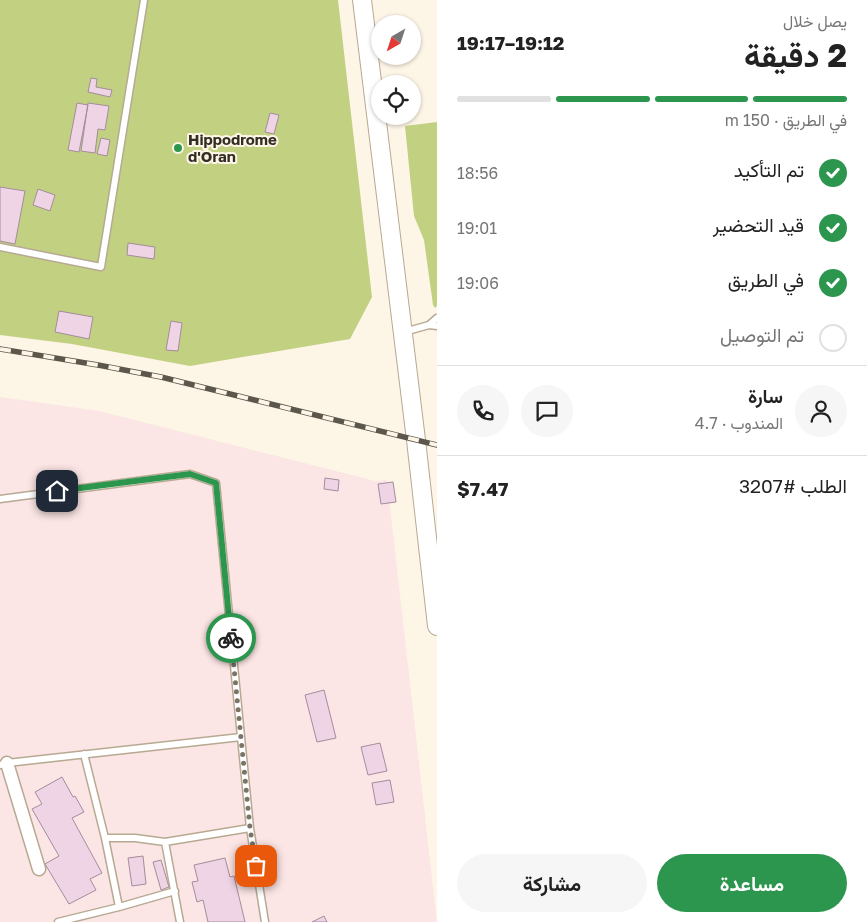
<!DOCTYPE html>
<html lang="ar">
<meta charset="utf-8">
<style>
body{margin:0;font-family:"Golos Text",Vazirmatn,sans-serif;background:#f6f6f6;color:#222;direction:rtl;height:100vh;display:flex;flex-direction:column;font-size:19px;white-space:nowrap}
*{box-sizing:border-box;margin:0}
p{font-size:16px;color:#767676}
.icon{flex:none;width:28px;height:28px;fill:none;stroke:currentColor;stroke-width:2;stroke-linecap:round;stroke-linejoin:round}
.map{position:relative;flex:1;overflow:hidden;direction:ltr}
.details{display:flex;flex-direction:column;background:#fff;width:430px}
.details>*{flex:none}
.needle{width:32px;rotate:219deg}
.buttons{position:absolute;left:371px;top:15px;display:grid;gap:10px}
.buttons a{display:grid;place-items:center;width:50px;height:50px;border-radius:50%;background:#fff;box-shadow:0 1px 4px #0004;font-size:25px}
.pin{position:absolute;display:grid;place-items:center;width:42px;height:42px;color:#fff;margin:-21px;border-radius:10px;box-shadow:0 2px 8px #0006}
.courier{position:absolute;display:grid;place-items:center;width:50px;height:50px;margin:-25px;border:4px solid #2c964e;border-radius:50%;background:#fff;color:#222;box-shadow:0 1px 6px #0007}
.headline em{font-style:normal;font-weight:700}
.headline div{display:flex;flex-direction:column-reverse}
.headline{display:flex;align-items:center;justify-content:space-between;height:85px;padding:0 20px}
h1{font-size:32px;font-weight:700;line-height:38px}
.bar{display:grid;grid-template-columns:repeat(4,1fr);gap:8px 5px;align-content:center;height:60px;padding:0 20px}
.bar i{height:6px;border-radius:4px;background:#e0e0e0}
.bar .on{background:#2c964e}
.bar p{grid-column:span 4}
.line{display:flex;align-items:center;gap:12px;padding:0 20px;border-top:1px solid #e0e0e0}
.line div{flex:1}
.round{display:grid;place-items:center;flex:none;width:52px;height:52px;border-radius:26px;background:#f6f6f6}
ol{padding:0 20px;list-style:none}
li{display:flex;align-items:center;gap:15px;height:55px}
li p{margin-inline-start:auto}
li .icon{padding:5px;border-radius:50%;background:#2c964e;color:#fff;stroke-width:4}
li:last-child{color:#767676}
li i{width:28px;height:28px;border:2px solid #e0e0e0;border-radius:50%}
.primary-button{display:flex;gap:10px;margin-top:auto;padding:10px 20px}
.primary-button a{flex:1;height:58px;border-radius:30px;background:#2c964e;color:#fff;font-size:20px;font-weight:700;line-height:58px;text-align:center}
.primary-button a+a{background:#f6f6f6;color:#222}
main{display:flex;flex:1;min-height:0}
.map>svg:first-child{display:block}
.education{fill:#fce6e5}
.green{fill:#c2d181}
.building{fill:#eed4e5;stroke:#a48c9c}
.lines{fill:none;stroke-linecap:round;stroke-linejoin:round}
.service-casing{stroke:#b7a992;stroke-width:9}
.minor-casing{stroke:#b7a992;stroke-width:15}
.secondary-casing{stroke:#b7a992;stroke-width:20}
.service{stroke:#fff;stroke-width:6}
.minor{stroke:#fff;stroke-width:12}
.secondary{stroke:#fff;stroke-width:18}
.rail-casing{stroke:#5c574c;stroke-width:5.5}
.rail{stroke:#fdf5e6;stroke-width:4;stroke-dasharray:11;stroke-linecap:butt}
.done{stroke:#7a7469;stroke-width:5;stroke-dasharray:0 9}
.route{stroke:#2c964e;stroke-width:6}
.poi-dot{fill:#2c964e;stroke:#fdf5e6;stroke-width:2}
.labels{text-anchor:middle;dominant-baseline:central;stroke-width:4;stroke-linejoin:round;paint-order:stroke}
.poi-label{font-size:15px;font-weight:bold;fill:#332e25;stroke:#fdf5e6;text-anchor:start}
</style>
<main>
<section class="details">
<div class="headline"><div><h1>2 دقيقة</h1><p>يصل خلال</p></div><em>19:12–19:17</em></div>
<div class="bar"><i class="on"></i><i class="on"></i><i class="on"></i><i></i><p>في الطريق · 150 m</p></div>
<ol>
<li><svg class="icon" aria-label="check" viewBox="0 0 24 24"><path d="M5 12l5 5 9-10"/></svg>تم التأكيد<p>18:56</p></li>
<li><svg class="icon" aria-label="check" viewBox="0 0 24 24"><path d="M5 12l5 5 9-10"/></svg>قيد التحضير<p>19:01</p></li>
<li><svg class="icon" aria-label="check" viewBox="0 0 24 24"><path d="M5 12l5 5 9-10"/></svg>في الطريق<p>19:06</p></li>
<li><i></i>تم التوصيل</li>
</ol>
<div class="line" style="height:90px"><a class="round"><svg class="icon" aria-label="person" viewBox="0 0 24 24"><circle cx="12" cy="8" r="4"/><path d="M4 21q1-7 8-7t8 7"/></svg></a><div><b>سارة</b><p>المندوب · 4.7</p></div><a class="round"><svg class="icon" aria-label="chat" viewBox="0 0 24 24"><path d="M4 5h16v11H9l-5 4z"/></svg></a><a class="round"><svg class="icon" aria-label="phone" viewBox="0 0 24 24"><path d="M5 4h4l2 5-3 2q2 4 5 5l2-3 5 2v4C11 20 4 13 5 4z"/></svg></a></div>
<div class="line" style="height:65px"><div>الطلب #3207</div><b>$7.47</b></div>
<div class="primary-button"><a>مساعدة</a><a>مشاركة</a></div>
</section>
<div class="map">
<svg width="437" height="922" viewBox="0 0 437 922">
<rect width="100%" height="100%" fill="#fdf5e6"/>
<path class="education" d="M0,397L99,411L375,481L387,480L437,922H0Z"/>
<path class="green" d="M0,0H338L372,297L350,339L190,366L72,344L0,335Z
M437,122V306L435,308L433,305L424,240L414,216L405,126Z"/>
<path class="building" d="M91,78L97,79L96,87L112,90L110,97L88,92Z
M77,103L88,105L79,152L68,150Z
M88,103L109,106L105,130L98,129L95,153L81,151Z
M270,113L279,115L274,134L265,132Z
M101,138L110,140L107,156L97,154Z
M0,187L25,191L15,244L0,241Z
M38,189L55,195L50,211L33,205Z
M128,243L155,247L154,259L127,255Z
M59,311L93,317L89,339L55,332Z
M171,321L182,323L178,351L166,350Z
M325,478L339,480L338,491L324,489Z
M393,482L396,502L381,504L378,484Z
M324,690L336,738L317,742L305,695Z
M380,743L387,771L368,775L361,747Z
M62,777L73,797L75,796L84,812L72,818L102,873L90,879L96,890L69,904L45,864L59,856L32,809L42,804L35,792Z
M390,780L394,802L376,805L372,783Z
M143,856L146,884L132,886L128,858Z
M225,858L230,877L234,876L245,922H208L203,900L197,902L192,882L198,881L194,865Z
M161,860L169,887L161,890L153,862Z
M324,916L327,922H312Z"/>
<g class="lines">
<defs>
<path id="service" d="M0,247L101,267L144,0
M437,318L429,325L437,326
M404,332L429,325
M0,499L190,474L216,483L250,828L265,922
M84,754L105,838L119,907
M0,765L7,763L241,737
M105,838H135L165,842L250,828
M165,842L180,922
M58,922L119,907L175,891"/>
<path id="minor" d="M7,763L39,869"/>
<path id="secondary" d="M362,0L416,440L437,626"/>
</defs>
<use href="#service" class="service-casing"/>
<use href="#minor" class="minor-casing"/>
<use href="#secondary" class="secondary-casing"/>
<use href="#service" class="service"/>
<use href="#minor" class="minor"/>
<use href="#secondary" class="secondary"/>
<defs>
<path id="rail" d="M0,349L98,365L161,377L437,445"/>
</defs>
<use href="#rail" class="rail-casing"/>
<use href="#rail" class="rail"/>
</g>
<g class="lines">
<path class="done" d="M231,638L250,828L256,866"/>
<path class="route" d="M57,491L190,474L216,483L231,638"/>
</g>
<circle class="poi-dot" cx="178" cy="148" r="5"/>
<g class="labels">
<g class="poi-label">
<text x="188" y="139">Hippodrome<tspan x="188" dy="17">d'Oran</tspan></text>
</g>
</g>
</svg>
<div class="buttons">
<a><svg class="needle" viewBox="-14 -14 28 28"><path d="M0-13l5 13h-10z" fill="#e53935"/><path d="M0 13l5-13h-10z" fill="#767676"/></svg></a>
<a><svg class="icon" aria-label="locate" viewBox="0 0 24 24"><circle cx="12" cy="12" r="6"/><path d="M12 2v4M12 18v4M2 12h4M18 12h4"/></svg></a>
</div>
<div class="pin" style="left:256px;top:866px;background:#ea580c"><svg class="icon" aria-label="bag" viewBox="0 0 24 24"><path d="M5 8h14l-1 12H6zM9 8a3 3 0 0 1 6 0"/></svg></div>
<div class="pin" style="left:57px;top:491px;background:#1f2937"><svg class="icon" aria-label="home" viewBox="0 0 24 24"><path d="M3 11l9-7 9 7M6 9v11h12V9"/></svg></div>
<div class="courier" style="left:231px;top:638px"><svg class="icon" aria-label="bike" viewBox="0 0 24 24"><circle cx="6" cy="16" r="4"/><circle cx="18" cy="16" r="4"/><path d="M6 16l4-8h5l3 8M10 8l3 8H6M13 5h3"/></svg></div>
</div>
</main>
